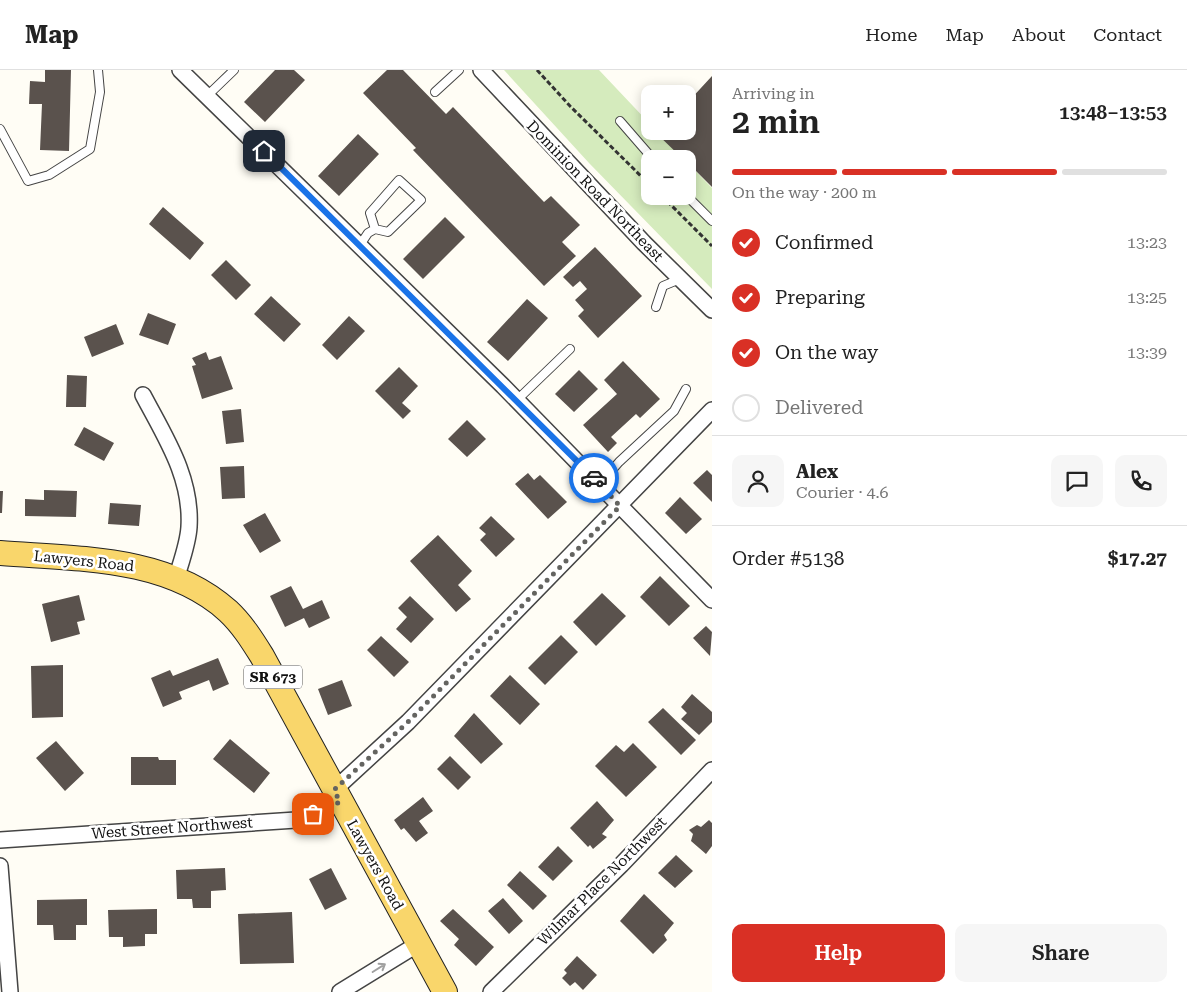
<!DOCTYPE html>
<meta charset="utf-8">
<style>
body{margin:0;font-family:"Roboto Serif",serif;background:#f6f6f6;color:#222;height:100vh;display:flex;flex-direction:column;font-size:19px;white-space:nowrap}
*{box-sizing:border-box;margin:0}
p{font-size:16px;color:#767676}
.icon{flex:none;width:28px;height:28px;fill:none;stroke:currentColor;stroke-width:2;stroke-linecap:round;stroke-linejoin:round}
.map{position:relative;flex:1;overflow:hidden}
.side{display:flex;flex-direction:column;background:#fff;width:475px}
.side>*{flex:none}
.buttons{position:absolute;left:641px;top:15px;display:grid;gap:10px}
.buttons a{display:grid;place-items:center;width:55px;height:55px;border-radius:10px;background:#fff;box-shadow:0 2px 12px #0003;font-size:25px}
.pin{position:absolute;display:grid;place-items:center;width:42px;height:42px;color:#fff;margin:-21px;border-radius:10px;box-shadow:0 2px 8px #0006}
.courier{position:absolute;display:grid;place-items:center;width:50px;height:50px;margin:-25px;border:4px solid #1a73e8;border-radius:50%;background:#fff;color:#222;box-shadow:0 1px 6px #0007}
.headline em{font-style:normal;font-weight:600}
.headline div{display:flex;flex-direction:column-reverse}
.headline{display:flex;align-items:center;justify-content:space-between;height:85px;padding:0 20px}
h1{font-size:32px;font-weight:600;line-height:38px}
.bar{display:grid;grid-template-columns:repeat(4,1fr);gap:8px 5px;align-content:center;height:60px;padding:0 20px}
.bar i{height:6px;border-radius:4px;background:#e0e0e0}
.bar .active{background:#d93025}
.bar p{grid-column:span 4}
.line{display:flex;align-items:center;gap:12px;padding:0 20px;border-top:1px solid #e0e0e0}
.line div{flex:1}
.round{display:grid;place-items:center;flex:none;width:52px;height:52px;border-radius:10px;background:#f6f6f6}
ol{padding:0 20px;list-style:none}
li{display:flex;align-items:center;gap:15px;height:55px}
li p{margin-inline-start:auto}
li .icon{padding:5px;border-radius:50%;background:#d93025;color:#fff;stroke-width:4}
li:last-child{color:#767676}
li i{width:28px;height:28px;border:2px solid #e0e0e0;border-radius:50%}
.cta{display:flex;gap:10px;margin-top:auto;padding:10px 20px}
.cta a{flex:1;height:58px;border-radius:10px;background:#d93025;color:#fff;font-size:20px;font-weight:600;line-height:58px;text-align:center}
.cta a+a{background:#f6f6f6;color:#222}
header{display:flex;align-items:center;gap:30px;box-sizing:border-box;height:70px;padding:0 25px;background:#fff;border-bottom:1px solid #e0e0e0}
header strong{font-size:24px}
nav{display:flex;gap:28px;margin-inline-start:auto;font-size:18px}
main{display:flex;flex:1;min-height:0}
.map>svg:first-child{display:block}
.green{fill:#d5ebbd}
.building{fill:#5a524d}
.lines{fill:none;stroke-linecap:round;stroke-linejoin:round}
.lane-casing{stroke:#444;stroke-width:10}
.street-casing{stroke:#444;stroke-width:18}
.primary-casing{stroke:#222;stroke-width:26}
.path{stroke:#333;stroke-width:3;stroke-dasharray:5 2.5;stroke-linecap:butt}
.lane{stroke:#fff;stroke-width:8}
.street{stroke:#fff;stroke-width:15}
.primary{stroke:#f9d66b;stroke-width:24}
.oneway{stroke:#a0a0a0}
.done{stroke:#646461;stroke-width:5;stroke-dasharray:0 9}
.route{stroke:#1a73e8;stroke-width:6}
.labels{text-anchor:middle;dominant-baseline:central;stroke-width:5;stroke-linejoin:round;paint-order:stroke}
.shield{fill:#fff;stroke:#585858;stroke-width:1}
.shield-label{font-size:14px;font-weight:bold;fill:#111}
.street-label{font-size:15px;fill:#111;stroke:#fff}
</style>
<header>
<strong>Map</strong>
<nav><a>Home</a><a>Map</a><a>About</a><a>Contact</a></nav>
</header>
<main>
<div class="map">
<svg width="712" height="922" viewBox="0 0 712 922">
<rect width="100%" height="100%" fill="#fffdf5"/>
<path class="green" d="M504,0H599L650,54V61H656L683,89H650V126H688V93L712,118V219L589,93Z"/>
<path class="building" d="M45,0H71L69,81L40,80L42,34H29L30,11L45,12Z
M275,0H294L305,10L265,52L244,32Z
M387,0H403L446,44L453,37L544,132L551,126L580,155L562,172L576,186L544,216L413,80L416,78L363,23Z
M712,6V117L688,93V89H683L656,63L658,61H688V32Z
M358,64L379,84L339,126L318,106Z
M163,137L204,173L190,190L149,154Z
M445,147L465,167L423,209L403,189Z
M595,177L642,226L598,268L578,246L584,240L575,230L587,219L580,211L573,217L563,207Z
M226,190L251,215L236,230L211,205Z
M271,226L301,254L284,272L254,244Z
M527,229L548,248L508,291L487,272Z
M148,243L176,254L168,275L139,265Z
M349,246L365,261L337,290L322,275Z
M116,254L124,274L92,287L84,267Z
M206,282L209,290L221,286L233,319L202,329L192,296L196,295L192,288Z
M623,291L660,329L640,348L636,344L611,367L617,373L608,382L583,355L617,324L604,310Z
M399,297L418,316L402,333L411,341L403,349L375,321Z
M579,300L598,319L574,342L555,324Z
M67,305L87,306L86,337H66Z
M241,339L244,372L226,374L222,341Z
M467,350L486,369L467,387L448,369Z
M84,357L114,373L104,391L74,375Z
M244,396L245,428L222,429L220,397Z
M707,400L712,405V432L693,413Z
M528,403L534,410L540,405L567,432L548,449L515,414Z
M44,420L77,421L76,447L25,446V429L44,430Z
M0,421H3L2,443H0Z
M680,427L702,449L686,464L665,443Z
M110,433L141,435L139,456L108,454Z
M265,443L281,471L260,483L243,455Z
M491,446L515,469L496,487L480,470L486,464L479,458Z
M438,465L472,501L458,515L471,529L456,542L410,491Z
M660,506L690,536L669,556L640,527Z
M291,516L303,539L322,530L330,548L309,558L304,548L285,557L270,526Z
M602,523L626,546L596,576L573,552Z
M79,525L85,550L77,552L80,564L51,572L42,534Z
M410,526L434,549L411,573L396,559L407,547L398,538Z
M706,556L712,562L710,586L693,568Z
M561,565L578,582L545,615L528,598Z
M381,566L409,592L394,607L367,580Z
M218,588L229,614L213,621L209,610L179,622L182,629L163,637L151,608L170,600L173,606Z
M63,595V647L32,648L31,596Z
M510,605L540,634L520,655L490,626Z
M342,610L352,636L328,645L318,619Z
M692,624L712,642V652L699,665L681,649L687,643L681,637Z
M663,638L696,670L681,685L648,652Z
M474,643L503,674L481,694L454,666Z
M230,669L270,703L254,723L213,689Z
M56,671L84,703L65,721L36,688Z
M633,673L657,697L626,727L595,696L616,675L624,682Z
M450,686L471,707L458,720L437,699Z
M131,687H158L159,690H176V715H131Z
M423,727L433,741L419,751L428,763L416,772L404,758L401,760L394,750Z
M597,731L614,750L602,764L607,767L593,779L590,775L588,777L570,758Z
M709,750L712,753V776L706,784L691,771L693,764L689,760L697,755L701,757Z
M558,776L573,791L553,811L538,797Z
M676,785L693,801L675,818L658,803Z
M225,798L226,820L211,821V838H193L192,829H177L176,800Z
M331,798L347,829L325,840L309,809Z
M520,801L547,826L533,840L507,815Z
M644,824L674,853L664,865L667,870L653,884L620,851Z
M503,828L523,851L509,864L488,841Z
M87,829V855H76V870H54L53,855H37V830Z
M157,839V864H145V876L123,877V867H109L108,840Z
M453,839L494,877L476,896L454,875L459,869L440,851Z
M292,842L294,893L240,894L238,844Z
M577,886L597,905L583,920L575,912L570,916L562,908L567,903L564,900Z"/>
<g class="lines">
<defs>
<path id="lane" d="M435,22L459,0
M207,26L234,0
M620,51L653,89
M0,59L28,111L49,105L90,79L100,22L98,0
M687,126L712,151
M360,175L368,163L375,159L388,162L421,130L399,110L370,143L375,159
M656,237L663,216L680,209
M517,330L570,279
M600,414L619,392L674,341L686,319"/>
<path id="street" d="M180,0L503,316L712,530
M481,0L644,173L712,240
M143,325C165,367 192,407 189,457C188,474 181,492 176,509
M334,720L408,652L712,340
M0,770L296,750L340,732
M0,796L10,922
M340,922L418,874
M491,922L621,795L712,700"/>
<path id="primary" d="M0,483C77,489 167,486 228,541C242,554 252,570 262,586L445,922"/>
</defs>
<use href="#lane" class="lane-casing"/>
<use href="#street" class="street-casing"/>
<use href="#primary" class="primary-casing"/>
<path class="path" d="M537,0L570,36L650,115
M662,126L712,176"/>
<use href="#lane" class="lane"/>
<use href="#street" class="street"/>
<use href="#primary" class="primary"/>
</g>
<defs><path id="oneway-shaft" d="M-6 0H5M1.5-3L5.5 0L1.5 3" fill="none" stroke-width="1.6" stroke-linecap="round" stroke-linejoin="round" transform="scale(1.25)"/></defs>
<use class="oneway" href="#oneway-shaft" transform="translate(379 898) rotate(-32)"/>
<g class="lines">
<path class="done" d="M313,744L340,732L334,720L408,652L620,436L594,408"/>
<path class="route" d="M264,81L594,408"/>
</g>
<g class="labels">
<rect class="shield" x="244" y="595.5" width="58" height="23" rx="4"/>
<g class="shield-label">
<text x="273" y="607">SR 673</text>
</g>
<g class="street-label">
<text transform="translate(595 121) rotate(46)">Dominion Road Northeast</text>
<text transform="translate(84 491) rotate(6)">Lawyers Road</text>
<text transform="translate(172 758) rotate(-4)">West Street Northwest</text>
<text transform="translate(375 795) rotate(61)">Lawyers Road</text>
<text transform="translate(602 811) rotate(-45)">Wilmar Place Northwest</text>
</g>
</g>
</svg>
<div class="buttons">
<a>+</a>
<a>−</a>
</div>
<div class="pin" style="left:313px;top:744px;background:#ea580c"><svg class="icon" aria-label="bag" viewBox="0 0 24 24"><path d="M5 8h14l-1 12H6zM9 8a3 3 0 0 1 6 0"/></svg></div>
<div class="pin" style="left:264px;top:81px;background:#1f2937"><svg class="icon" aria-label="home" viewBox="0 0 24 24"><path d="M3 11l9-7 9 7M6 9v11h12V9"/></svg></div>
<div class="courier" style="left:594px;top:408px"><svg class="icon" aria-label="car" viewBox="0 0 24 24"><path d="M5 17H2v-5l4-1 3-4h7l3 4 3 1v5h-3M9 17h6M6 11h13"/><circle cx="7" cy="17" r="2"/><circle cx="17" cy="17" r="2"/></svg></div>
</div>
<section class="side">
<div class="headline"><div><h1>2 min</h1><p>Arriving in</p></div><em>13:48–13:53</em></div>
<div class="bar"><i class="active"></i><i class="active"></i><i class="active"></i><i></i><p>On the way · 200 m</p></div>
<ol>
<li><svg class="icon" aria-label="check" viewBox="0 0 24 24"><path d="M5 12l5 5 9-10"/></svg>Confirmed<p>13:23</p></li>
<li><svg class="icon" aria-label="check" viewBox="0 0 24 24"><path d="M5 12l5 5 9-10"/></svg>Preparing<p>13:25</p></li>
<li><svg class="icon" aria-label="check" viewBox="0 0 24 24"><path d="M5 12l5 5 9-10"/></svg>On the way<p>13:39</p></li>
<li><i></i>Delivered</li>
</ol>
<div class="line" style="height:90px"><a class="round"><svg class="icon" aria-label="person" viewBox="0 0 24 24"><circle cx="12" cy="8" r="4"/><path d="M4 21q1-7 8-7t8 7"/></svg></a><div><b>Alex</b><p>Courier · 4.6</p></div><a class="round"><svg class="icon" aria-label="chat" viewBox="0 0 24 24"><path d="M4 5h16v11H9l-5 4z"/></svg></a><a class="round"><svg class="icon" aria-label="phone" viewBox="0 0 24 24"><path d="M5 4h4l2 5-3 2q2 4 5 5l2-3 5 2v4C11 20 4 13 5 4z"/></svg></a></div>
<div class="line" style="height:65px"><div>Order #5138</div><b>$17.27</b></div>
<div class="cta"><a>Help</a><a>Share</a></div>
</section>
</main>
